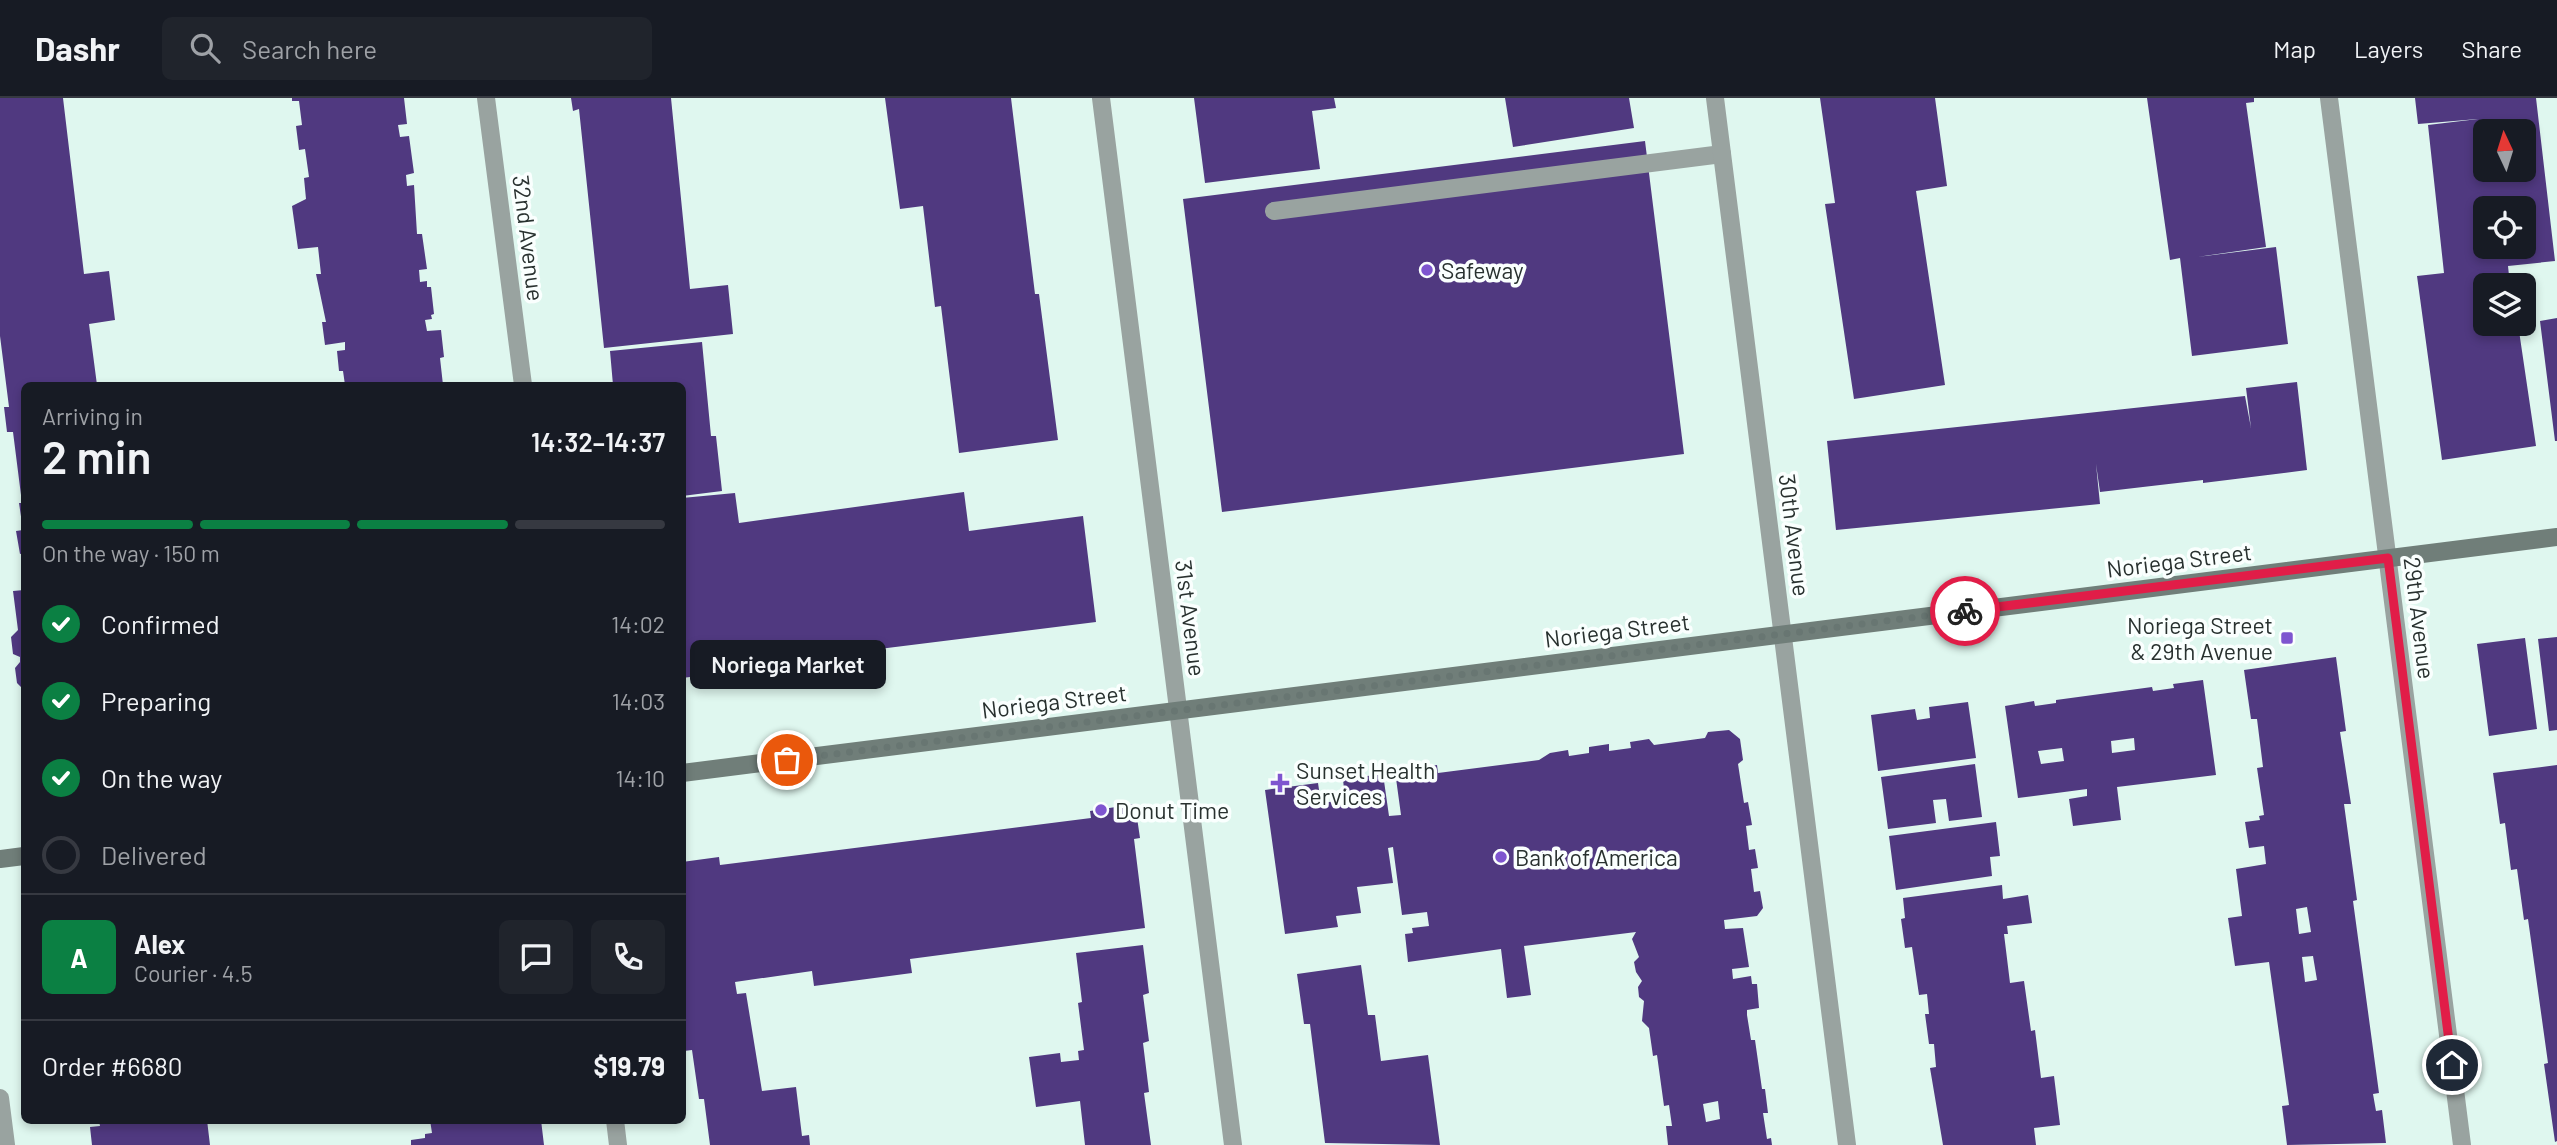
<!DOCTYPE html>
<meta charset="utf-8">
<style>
body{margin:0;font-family:Barlow,sans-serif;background:#20242c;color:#f1f3f6;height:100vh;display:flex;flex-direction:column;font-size:26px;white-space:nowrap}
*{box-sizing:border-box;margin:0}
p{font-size:23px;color:#9ea1a6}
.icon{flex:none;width:38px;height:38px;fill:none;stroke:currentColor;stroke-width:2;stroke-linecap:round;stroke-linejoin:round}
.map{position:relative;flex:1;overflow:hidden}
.side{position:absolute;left:21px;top:284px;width:665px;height:742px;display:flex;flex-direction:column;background:#171b24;border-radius:10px;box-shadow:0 4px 10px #0003}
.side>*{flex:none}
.needle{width:46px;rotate:356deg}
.fabs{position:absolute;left:2473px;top:21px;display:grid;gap:14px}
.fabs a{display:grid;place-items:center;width:63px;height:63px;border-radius:10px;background:#171b24;box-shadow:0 4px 10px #0003;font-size:35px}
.pin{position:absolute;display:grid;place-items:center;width:60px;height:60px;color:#fff;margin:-30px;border:4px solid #fff;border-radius:50%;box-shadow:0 2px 7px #0007}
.courier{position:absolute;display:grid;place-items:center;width:70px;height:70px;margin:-35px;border:5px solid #e11d48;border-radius:50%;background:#fff;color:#222;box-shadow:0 2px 9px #0007}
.bubble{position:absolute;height:49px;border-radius:10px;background:#171b24;box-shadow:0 4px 10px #0003;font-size:23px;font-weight:600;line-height:49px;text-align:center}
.head em{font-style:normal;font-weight:600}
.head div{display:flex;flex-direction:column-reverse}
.head{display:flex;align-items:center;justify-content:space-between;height:119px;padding:0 21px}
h1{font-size:46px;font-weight:600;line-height:52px}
.bar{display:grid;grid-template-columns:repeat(4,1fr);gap:10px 7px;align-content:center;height:84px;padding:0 21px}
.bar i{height:9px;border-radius:5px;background:#363941}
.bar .current{background:#0b8043}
.bar p{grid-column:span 4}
.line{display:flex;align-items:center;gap:18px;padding:0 21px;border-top:2px solid #363941}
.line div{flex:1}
.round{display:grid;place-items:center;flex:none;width:74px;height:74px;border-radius:10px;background:#20242c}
ol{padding:0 21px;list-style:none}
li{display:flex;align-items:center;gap:21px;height:77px}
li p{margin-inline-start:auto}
li .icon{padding:7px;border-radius:50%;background:#0b8043;color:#fff;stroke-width:4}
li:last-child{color:#9ea1a6}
li i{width:38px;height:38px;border:4px solid #363941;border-radius:50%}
header{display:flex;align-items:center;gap:42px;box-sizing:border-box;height:98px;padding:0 35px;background:#171b24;border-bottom:2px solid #363941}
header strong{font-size:33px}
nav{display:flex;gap:38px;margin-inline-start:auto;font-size:24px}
.search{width:490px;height:63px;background:#20242c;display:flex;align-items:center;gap:18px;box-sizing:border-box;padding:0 24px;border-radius:10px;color:#9ea1a6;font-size:26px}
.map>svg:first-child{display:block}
.building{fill:#503980;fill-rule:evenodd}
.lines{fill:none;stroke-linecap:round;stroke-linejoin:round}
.lane{stroke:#99a3a0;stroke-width:18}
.street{stroke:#99a3a0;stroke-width:18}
.secondary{stroke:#707e79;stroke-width:18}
.done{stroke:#687672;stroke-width:7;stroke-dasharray:0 12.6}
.route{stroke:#e11d48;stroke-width:9}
.poi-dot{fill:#7e55cf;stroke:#fafffe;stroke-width:2.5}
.labels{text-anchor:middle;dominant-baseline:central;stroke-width:7;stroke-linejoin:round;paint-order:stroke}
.street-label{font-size:23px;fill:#28312f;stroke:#fafffe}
.poi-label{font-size:23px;fill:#28312f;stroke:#fafffe;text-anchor:start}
</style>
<header>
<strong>Dashr</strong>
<div class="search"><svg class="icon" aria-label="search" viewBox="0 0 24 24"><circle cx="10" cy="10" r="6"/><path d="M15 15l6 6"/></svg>Search here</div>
<nav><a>Map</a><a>Layers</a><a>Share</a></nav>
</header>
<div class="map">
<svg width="2557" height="1047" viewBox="0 0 2557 1047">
<rect width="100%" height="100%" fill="#dff7ef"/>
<path class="building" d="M0,0H63L84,176L109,173L115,222L89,226L97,287H24V455L20,456L16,433L23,432L19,405H22L13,334H7L4,309H9L0,238Z
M292,0H404L407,26L398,27L400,39L409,38L414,75L406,77L407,88L414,87L417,136H422L427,171L419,172L420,184L427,183V189H431L434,216L431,217L432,221L425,222L427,233L441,232L444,259L440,260L443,287H345L343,273H339L337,253L345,252V244L325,247L322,224H326L316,176H321L318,149L298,151L292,108L306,101L304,80L309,79L305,51L299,52L296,28L302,27L299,3H292Z
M571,0H671L690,191L728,187L733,236L604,250L579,11L573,13Z
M885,0H1011L1035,196H1039L1058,342L959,355L941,208L935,209L923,108L900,111Z
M1194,0H1334L1336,10L1312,13L1320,71L1205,85Z
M1505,0H1629L1634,30L1513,49Z
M1820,0H1935L1947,88L1916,93L1945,287L1854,301L1825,106L1835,105Z
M2147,0H2254V4L2246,5L2266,149L2197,159L2276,149L2288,246L2192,258L2180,160L2170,162Z
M2415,0H2536L2555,163L2508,168L2510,187H2485V226H2518L2536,348L2442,362L2417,178L2444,175L2428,27L2478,21L2418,26ZM2485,33H2524V72H2485ZM2485,110H2524V149H2485Z
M1645,43L1684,356L1222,414L1183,101Z
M2557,220V343H2555L2540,223Z
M702,244L711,338H716L722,393L682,398V287H613L610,253Z
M2297,284L2307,372L2203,385V382L2100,394L2096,366L2100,406L1836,432L1827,343L2245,298L2251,330L2246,290Z
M964,394L969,433L1083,418L1096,524L855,554L856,558L682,580V400L735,395L739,425Z
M24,492V592L17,585L15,570L20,564V559L13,556L11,539L18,532L13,493Z
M2557,539V632L2549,633L2538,541Z
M2525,540L2537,631L2489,638L2477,546Z
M2336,559L2346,633L2340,634L2351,706H2344L2357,802L2353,803L2379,995L2373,996L2376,1013L2382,1012L2386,1045L2287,1047L2282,1008L2289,1007L2269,864L2235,868L2228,820L2242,818L2236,771L2266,766L2264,748L2249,750L2245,724L2260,722L2259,718L2264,717L2257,670L2263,669L2257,621H2251L2244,572ZM2307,809L2311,834L2299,836L2296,811ZM2313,858L2317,882L2305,884L2302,859Z
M2203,582L2216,677L2117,689L2121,722L2073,728L2069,701L2087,698V691L2018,700L2005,608L2034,603L2035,608L2056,605V602L2152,589L2153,593L2174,590L2173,586ZM2134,640L2135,652L2112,655L2111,643ZM2062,650L2064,663L2041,666L2038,653Z
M1968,604L1976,660L1878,673L1871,617L1915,611L1917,622L1930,620L1929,609Z
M1729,632L1740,641L1743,662L1738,666L1744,705L1748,704L1752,727L1746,728L1749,752L1755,751L1758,770L1751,771L1754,794L1760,793L1763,810L1757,818L1724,822L1725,831L1743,830L1749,869L1732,871L1733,881L1751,878L1752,886H1757L1759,910L1747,912V917L1751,942H1755L1762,991H1765L1768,1015H1763L1767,1041L1771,1040L1772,1047H1668L1666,1028H1672L1669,1007L1664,1008L1657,957L1653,958L1649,930L1642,923L1644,903L1639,899L1638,889L1642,883L1636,874L1634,864L1639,859L1632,841L1636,834L1524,848L1531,897L1507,900L1501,851L1408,864L1405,836L1413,835L1412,830L1429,828L1427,814L1402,817L1393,749L1388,750L1393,785L1357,789L1361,815L1336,818L1338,829L1285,836L1265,692L1318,685L1321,705L1345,702L1343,681L1383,676L1389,718L1401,717L1395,673L1437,667L1438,675L1539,662L1550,655L1568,652L1569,658L1589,655V649L1609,646V653L1631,650L1630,644L1649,641L1654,647L1705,640L1708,634ZM1718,1003L1720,1021L1706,1024L1703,1006Z
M1975,666L1982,719L1949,723L1946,701L1933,702L1936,725L1888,731L1881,679Z
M2557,667V1043L2555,1044L2544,966L2548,965L2528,821L2524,822L2517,771L2511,772L2505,725L2500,726L2493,675Z
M1135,706L1140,740L1134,741L1145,830L910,861L912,875L814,888L812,873L735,884L737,896L746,895L762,993L796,989L802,1038L809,1037L810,1047H710L704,1001H699L692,952L684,953L682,938V764L719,759L720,767L1091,720L1090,713Z
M1996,724L2000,758L1990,759L1992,778L1896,792L1889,738Z
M2002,787L2003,801L2028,797L2032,825L2007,828L2008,836H2004L2010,885L2024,883L2031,933L2035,932L2041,980L2054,978L2060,1027L2034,1030L2036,1047H1943L1930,970L1936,969L1934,946H1929L1925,916H1929L1927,896L1919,897L1912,849L1905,850L1901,821L1905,820L1903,800Z
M1143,847L1149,895L1143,897L1149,943L1143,945L1149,994L1144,995L1151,1047H1085L1080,1003L1036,1009L1029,959L1060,955L1061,964L1079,962L1078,953L1084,952L1078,905L1082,904L1076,855Z
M1361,867L1368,917H1375L1381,963L1428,957L1440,1047L1325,1045L1310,926H1304L1297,876Z
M99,1022H207L210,1047H92L90,1029L100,1028Z
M430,1022H541L544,1047H411V1042L425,1040V1036L432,1035Z"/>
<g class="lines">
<path class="lane" d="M1274,113L1722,56"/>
<path class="street" d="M486,0L523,287
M1101,0L1233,1047
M1715,0L1847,1047
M2329,0L2462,1047
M0,1000L6,1047
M615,1022L618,1047"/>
<path class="secondary" d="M682,675L2557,439
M0,761L24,758"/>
</g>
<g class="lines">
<path class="done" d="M787,662L1965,513"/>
<path class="route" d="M1965,513L2388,460L2452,967"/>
</g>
<g class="poi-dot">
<circle cx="1427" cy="172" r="7"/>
<rect x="2280" y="533" width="14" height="14" rx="3.5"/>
<path d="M1276.5 674.5h7v7h7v7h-7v7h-7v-7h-7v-7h7z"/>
<circle cx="1101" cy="712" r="7"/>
<circle cx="1501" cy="759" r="7"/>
</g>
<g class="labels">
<g class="street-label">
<text transform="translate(529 140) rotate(83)">32nd Avenue</text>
<text transform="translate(1795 437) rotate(83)">30th Avenue</text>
<text transform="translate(2179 462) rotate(-7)">Noriega Street</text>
<text transform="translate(1191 520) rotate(83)">31st Avenue</text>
<text transform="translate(2420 520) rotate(83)">29th Avenue</text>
<text transform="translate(1617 532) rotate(-7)">Noriega Street</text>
<text transform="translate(1054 603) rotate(-7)">Noriega Street</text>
</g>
<g class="poi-label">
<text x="1441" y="172">Safeway</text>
<text x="2273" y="527" text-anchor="end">Noriega Street<tspan x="2273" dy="26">&amp; 29th Avenue</tspan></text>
<text x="1296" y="672">Sunset Health<tspan x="1296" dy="26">Services</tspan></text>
<text x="1115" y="712">Donut Time</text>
<text x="1515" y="759">Bank of America</text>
</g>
</g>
</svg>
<div class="fabs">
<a><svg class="needle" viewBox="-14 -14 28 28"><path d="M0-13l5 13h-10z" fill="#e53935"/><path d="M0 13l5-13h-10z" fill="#9ea1a6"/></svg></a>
<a><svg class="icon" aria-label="locate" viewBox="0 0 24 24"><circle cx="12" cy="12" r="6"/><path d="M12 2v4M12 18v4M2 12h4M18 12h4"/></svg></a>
<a><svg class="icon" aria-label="layers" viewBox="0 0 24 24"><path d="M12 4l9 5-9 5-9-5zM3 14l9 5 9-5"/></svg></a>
</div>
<div class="pin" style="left:787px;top:662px;background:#ea580c"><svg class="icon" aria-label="bag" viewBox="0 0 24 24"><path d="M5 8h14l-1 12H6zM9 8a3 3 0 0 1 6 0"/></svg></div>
<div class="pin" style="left:2452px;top:967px;background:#1f2937"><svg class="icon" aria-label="home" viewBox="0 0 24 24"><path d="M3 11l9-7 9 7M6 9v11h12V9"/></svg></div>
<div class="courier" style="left:1965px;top:513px"><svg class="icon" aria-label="bike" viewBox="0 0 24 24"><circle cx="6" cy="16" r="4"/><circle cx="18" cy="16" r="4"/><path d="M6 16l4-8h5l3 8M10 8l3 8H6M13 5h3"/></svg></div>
<div class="bubble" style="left:690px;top:542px;width:196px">Noriega Market</div>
<section class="side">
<div class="head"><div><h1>2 min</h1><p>Arriving in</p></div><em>14:32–14:37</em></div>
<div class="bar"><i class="current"></i><i class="current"></i><i class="current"></i><i></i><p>On the way · 150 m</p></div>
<ol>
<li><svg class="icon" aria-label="check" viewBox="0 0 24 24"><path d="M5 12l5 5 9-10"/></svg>Confirmed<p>14:02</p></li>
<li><svg class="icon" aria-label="check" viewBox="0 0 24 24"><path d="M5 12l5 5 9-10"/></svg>Preparing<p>14:03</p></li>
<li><svg class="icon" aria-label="check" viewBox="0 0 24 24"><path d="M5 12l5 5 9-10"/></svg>On the way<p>14:10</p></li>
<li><i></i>Delivered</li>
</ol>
<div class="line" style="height:126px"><b class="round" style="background:#0b8043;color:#fff">A</b><div><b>Alex</b><p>Courier · 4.5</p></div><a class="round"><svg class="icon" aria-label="chat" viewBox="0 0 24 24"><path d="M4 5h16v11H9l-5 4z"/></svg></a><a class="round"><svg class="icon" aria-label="phone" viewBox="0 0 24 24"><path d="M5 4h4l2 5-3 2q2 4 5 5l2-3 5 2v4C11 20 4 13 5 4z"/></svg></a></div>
<div class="line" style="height:91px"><div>Order #6680</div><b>$19.79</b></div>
</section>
</div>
